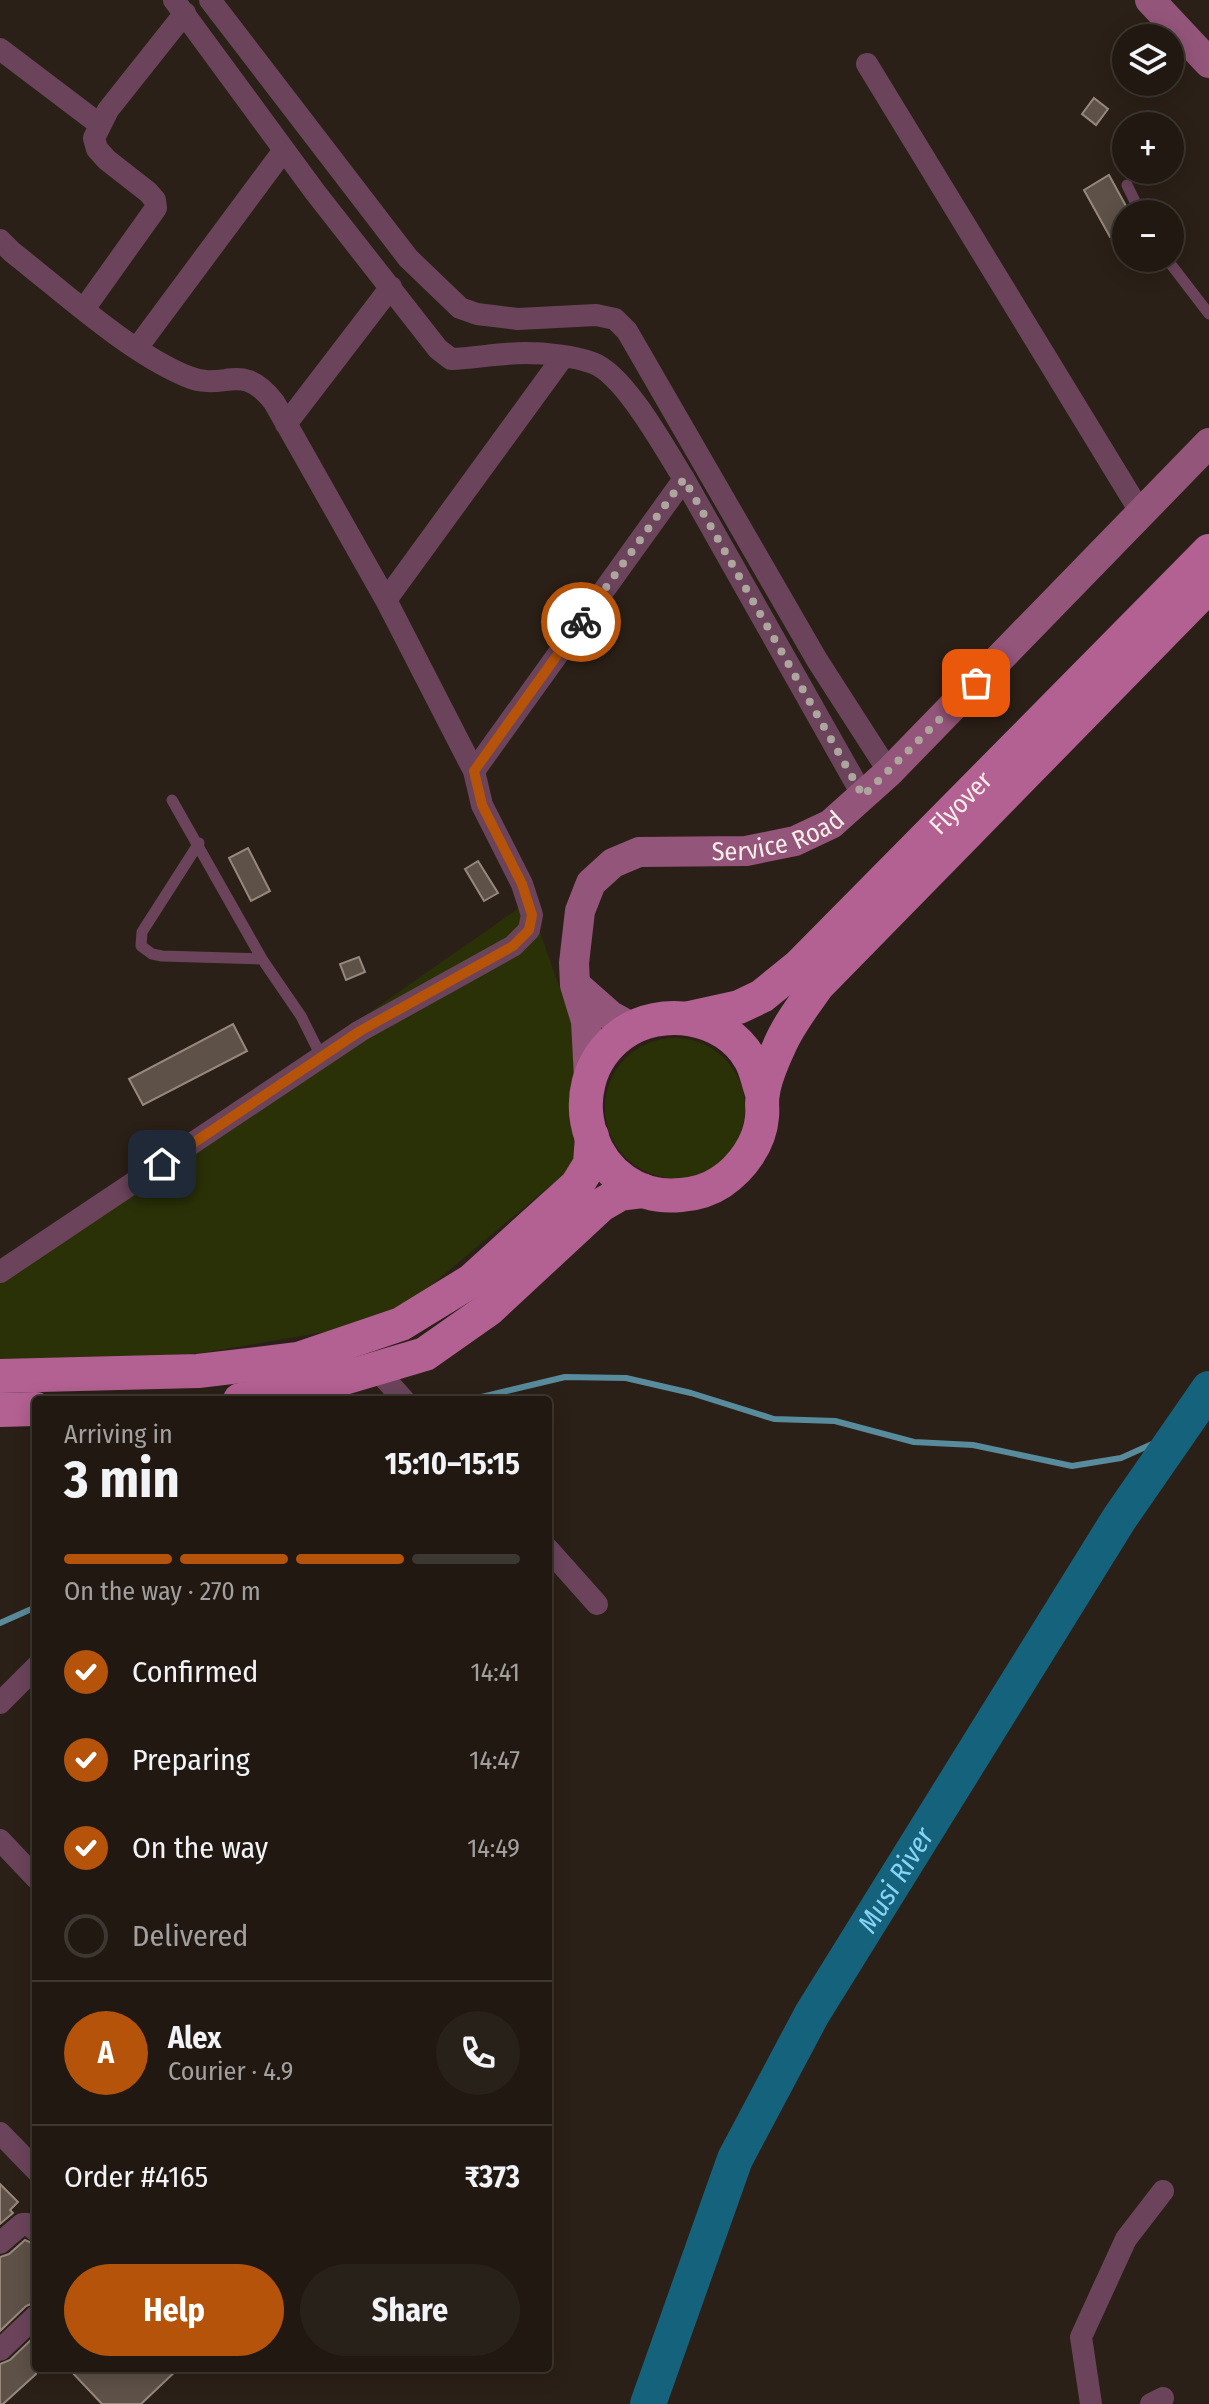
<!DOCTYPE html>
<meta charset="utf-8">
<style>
body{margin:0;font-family:"Fira Sans Condensed",sans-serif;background:#28211a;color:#f1f3f6;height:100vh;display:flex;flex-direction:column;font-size:30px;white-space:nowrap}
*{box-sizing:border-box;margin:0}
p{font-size:26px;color:#a2a09f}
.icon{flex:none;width:44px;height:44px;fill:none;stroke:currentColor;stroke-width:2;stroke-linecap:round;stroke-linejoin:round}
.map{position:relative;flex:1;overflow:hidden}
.panel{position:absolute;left:32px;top:1396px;width:520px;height:976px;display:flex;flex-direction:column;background:#201811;border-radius:8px;box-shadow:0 4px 20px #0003,0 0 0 2px #3d3731}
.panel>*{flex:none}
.tools{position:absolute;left:1112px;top:24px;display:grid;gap:16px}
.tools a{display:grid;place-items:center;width:72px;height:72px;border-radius:50%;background:#201811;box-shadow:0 4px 20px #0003,0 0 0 2px #3d3731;font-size:40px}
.pin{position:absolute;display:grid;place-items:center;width:68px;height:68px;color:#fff;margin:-34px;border-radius:16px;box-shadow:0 4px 12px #0006}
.courier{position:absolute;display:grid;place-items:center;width:80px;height:80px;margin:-40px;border:6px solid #b45309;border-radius:50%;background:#fff;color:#222;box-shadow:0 2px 10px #0007}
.overview em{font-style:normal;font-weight:700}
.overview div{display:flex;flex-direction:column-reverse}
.overview{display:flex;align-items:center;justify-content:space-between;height:136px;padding:0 32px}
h1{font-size:52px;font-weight:700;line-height:60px}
.bar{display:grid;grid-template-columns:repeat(4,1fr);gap:12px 8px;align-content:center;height:96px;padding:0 32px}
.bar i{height:10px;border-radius:6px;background:#3d3731}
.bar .current{background:#b45309}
.bar p{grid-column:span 4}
.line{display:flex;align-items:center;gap:20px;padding:0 32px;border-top:2px solid #3d3731}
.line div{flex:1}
.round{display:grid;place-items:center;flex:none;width:84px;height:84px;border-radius:42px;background:#28211a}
ol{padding:0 32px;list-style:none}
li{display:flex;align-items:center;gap:24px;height:88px}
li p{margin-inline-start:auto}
li .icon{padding:8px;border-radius:50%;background:#b45309;color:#fff;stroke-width:4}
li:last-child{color:#a2a09f}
li i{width:44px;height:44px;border:4px solid #3d3731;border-radius:50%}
.primary-button{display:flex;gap:16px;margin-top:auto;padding:16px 32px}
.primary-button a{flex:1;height:92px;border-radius:48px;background:#b45309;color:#fff;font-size:32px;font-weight:700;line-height:92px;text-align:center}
.primary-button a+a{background:#28211a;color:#f1f3f6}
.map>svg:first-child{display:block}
.green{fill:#2b3107}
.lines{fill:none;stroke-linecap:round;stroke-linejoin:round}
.stream{stroke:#588b9c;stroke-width:6}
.river{stroke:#15627d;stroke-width:36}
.building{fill:#5e5147;stroke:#97887e;stroke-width:2}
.service{stroke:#6b445b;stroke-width:11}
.minor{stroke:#6b445b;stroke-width:22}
.secondary{stroke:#94557a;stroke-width:30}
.primary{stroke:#b36192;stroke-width:34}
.done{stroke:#aea59e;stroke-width:8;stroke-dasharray:0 14.4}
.route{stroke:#b45309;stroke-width:10}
.labels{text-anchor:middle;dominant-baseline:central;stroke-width:6;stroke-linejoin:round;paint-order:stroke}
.street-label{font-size:26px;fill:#f4ece6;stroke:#2b2017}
.water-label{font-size:28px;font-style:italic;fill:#86d4f5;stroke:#2b2017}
</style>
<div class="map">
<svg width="1209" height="2404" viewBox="0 0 1209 2404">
<rect width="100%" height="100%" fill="#2b2017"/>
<path class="green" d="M529,901L581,1048L580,1161L406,1306L336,1330L201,1353L68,1362L0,1361V1274L93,1206Z
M605 1108a70 70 0 1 1 140 0a70 70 0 1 1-140 0Z"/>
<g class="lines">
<path class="stream" d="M469,1400L565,1377L626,1378L691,1393L774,1419L835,1421L914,1442L973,1445L1072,1466L1121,1458L1179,1432
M0,1623L36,1607"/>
<path class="river" id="s1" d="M648,2404L735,2159L812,2014L1119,1519L1209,1389"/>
</g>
<path class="building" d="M1094,98L1108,109L1096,125L1082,114Z
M1109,175L1126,206V228L1110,237L1084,190Z
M248,848L270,891L251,901L229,858Z
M478,861L498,893L484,901L465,869Z
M359,957L365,972L346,980L340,964Z
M233,1024L247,1051L143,1105L129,1079Z
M0,2184L18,2202L10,2210L13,2213L0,2224Z
M25,2240L36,2245V2302L26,2306L0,2331V2257L9,2254Z
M36,2335V2374L3,2404H0V2364L10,2360Z
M68,2368H179L141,2404H102Z"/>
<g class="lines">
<path class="service" d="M1127,185L1141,214
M1166,258L1209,314
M172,800L262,959L301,1016L321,1056
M199,843L142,932L141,946L152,954L162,956L262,959"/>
<path class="minor" d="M174,0L315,192L438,349L451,359C476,358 500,353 525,353C545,353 574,356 593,363C625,375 665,449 684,479L863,796
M210,0L408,258L460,308L477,314L518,319L596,315L615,319L627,331L817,660L889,772
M0,49L99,124
M867,64L1141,513
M0,240L12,252C62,291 128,352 186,376C226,393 240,359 274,402L386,600L474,771L482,805L522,884L532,915L529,930L513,946L360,1031L0,1272
M84,309L156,208L155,200L148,192L107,160L97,149L94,138L108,110L185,13
M137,348L284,150
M286,424L391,287
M386,600L563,357
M474,771L684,479
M377,1370L404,1400
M548,1549L597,1604
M0,1703L36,1667
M0,1840L36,1878
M0,2133L36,2170
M0,2243L22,2224H28L36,2231
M0,2350L36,2316
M1091,2404L1081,2337L1126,2239L1163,2191
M1151,2404L1163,2398"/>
<g class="secondary">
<path d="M1150,0L1209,63"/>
<path d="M577,986L611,1016L631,1027"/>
<path id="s2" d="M589,1078L586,1021L575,985L574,963L580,911L591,883L613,863L639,852L746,851L795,841L831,824L889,772L1209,443"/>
</g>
<g class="primary">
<path id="s3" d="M689,1018L739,1007L762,996L799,966L1209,551"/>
<path d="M762,1093C758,1082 756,1069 750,1059C725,1015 661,1006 622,1034C551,1086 592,1204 681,1195C695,1194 709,1190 721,1182C742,1168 760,1143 762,1117C763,1109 761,1101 763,1093C765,1078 773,1060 779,1047C788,1025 804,1005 818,985L1209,586"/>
<path d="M0,1376L198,1371L298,1359L401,1324L471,1281L577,1185L590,1164L592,1136"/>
<path d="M240,1400L307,1389L425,1354L489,1309L601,1205L620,1194L644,1191"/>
<path d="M0,1410L36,1409"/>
</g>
</g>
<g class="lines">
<path class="done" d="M581,622L684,479L863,796L976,683"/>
<path class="route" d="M162,1164L360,1031L513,946L529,930L532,915L522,884L482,805L474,771L581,622"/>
</g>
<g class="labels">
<g class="street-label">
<text stroke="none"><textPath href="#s3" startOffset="354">Flyover</textPath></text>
<text stroke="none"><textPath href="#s2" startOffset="398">Service Road</textPath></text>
</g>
<g class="water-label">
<text stroke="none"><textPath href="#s1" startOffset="582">Musi River</textPath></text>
</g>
</g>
</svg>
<div class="tools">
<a><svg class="icon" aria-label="layers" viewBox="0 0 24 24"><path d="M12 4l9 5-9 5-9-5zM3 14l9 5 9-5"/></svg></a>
<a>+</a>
<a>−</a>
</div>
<div class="pin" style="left:976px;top:683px;background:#ea580c"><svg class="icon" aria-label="bag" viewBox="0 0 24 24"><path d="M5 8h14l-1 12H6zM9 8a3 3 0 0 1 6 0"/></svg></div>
<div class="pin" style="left:162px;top:1164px;background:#1f2937"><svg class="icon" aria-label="home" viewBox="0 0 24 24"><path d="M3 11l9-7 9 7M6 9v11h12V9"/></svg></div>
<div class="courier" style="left:581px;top:622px"><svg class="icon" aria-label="bike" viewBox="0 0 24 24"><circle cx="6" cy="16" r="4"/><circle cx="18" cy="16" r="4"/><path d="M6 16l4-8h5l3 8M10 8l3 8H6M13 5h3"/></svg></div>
<section class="panel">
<div class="overview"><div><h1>3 min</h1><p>Arriving in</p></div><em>15:10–15:15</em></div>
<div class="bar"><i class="current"></i><i class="current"></i><i class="current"></i><i></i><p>On the way · 270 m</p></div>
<ol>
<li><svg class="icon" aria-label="check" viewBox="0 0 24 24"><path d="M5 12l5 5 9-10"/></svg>Confirmed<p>14:41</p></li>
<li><svg class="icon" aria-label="check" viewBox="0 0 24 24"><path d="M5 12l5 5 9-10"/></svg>Preparing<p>14:47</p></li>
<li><svg class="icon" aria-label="check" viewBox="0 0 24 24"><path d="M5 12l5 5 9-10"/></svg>On the way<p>14:49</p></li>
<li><i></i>Delivered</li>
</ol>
<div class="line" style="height:144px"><b class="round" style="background:#b45309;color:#fff">A</b><div><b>Alex</b><p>Courier · 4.9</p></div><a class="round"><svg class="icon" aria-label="phone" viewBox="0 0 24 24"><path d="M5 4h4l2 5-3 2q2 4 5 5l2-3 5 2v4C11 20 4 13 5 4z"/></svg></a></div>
<div class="line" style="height:104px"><div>Order #4165</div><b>₹373</b></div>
<div class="primary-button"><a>Help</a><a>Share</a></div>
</section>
</div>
